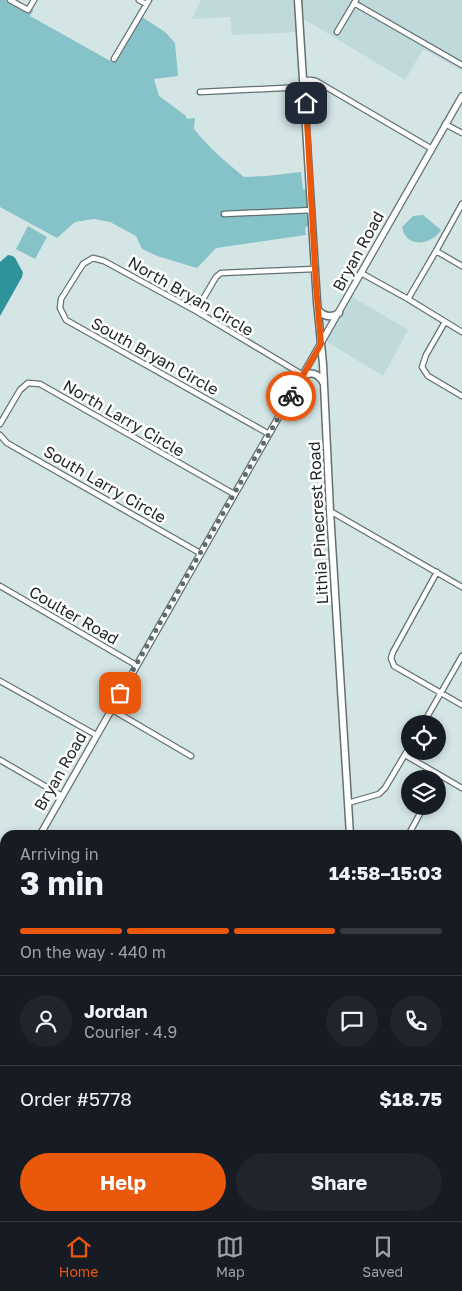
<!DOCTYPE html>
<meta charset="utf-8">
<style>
body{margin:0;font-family:"Golos Text",sans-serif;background:#20242c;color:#f1f3f6;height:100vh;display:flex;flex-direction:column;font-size:19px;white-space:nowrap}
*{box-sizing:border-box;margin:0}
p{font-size:16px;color:#9ea1a6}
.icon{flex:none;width:28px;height:28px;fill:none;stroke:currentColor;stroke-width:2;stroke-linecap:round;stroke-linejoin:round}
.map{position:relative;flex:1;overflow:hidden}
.drawer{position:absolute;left:0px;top:830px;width:462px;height:391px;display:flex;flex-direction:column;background:#171b24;border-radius:15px 15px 0 0;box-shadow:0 2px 8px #0003}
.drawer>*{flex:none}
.fabs{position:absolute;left:401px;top:715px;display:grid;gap:10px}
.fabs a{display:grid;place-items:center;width:45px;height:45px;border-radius:50%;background:#171b24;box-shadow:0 2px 8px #0003;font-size:25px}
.pin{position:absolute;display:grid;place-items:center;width:42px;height:42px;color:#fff;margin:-21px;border-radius:10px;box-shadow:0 2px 8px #0006}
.courier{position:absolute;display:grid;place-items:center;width:50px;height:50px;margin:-25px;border:4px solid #ea580c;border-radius:50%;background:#fff;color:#222;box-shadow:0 1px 6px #0007}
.summary em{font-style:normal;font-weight:700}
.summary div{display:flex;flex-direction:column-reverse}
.summary{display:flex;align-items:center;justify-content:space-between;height:85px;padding:0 20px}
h1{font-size:32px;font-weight:700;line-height:38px}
.bar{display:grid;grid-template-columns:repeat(4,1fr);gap:8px 5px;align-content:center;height:60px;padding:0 20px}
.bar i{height:6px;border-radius:4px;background:#363941}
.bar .current{background:#ea580c}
.bar p{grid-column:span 4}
.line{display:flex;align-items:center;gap:12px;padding:0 20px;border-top:1px solid #363941}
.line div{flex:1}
.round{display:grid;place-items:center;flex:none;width:52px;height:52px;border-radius:26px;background:#20242c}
.action{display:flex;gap:10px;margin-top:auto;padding:10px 20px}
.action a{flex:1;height:58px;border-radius:30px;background:#ea580c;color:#fff;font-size:20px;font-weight:700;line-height:58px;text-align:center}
.action a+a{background:#20242c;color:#f1f3f6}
.tab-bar{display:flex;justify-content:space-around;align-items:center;height:70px;border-top:1px solid #363941;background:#171b24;font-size:14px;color:#9ea1a6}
.tab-bar a{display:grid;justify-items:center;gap:2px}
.tab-bar .current{color:#ea580c}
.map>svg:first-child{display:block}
.built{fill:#c0dadc}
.green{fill:#85c3c8}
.water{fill:#2e939a}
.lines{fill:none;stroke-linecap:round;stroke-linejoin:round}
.minor-casing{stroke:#637173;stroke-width:7}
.tertiary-casing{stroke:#637173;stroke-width:8}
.secondary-casing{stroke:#637173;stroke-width:9}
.minor{stroke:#fff;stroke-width:4.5}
.tertiary{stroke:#fff;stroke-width:5.5}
.secondary{stroke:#fff;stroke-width:6}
.done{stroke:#606a6b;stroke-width:5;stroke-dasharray:0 9}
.route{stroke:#ea580c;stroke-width:6}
.labels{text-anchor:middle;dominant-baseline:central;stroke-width:5;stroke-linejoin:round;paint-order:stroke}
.street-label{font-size:16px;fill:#222829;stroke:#fff}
</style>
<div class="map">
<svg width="462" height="1221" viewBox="0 0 462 1221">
<rect width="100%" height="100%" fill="#d4e5e6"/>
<path class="built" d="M201,0H296L298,32L232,35L230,17L192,19Z
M301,0H353L334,33L338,35L355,6L462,68V71L425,50L422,51L405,80L302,18Z
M358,0H462V62L357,2Z
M351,296L408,330L383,376L326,341Z
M0,911L5,914V960L0,957Z
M0,973L5,976V1074L0,1071Z
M458,984L462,986V1216L458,1214Z
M299,1216H411L412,1221H309Z"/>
<path class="green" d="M0,0H5L29,14L32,9L33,11L30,16L114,63L142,17L165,32L175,43L178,76L154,79L159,96L186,116L187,119L195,118L194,129C208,147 226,162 244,177L266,176L301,172L303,189L308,190L310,224L305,228L306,235L216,248L197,268L157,256L142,249L136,236L110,222L94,219L75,222L57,238L0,207Z
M423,215L441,230C435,241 414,249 405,235C403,233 403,230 402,227L413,216Z
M28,226L47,237L35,259L16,249Z"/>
<path class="water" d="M8,255C10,255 13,256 14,257C16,258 21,270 23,272L22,277L0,316V262Z"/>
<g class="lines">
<defs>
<path id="minor" d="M10,0L28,10L34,0
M139,0L146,4
M354,3L462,65
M337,32L356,0
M114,59L149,0
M304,80H311L316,81L432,149
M200,92L304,87
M445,124L462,133
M224,214L312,210
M436,251L462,266
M361,273L408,299L462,332
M408,299L436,251L462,204
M196,311L216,277L221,273L315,269
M445,322L426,355L422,367L428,376L462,396
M0,424L20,390L28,383L40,384L234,494
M269,434L66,320L60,308L61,299L83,264L93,258L104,261L196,311L303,375
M0,435L7,443L200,553
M330,511L462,587
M437,572L393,652L391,658L394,666L462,705
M0,586L136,665
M0,681L96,735
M111,709L191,756
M423,724L462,656
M405,755L462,788
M0,760L62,796
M348,803L379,794L385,788L410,746
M409,835L410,832L424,806
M458,868L462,867
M458,944L462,946
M0,1105L5,1108
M0,1142L5,1133
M48,1221L51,1216
M162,1221L164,1216"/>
<path id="tertiary" d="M40,835L462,96
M0,903L5,895
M439,1216L447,1221
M455,1216L462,1220"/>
<path id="secondary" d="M298,0L317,302L323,364L330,511L350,835
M318,310C324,317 331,318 339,313
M302,377C310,371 318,373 323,382
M0,960L5,963
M0,970L5,973
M422,1216L425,1221
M431,1216L432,1221"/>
</defs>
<use href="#minor" class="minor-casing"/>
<use href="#tertiary" class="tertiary-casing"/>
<use href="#secondary" class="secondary-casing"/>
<use href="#minor" class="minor"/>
<use href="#tertiary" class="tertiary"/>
<use href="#secondary" class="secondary"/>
</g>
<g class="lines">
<path class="done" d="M120,693L234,494L291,396"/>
<path class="route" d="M291,396L321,344L316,286L306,103"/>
</g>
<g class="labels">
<g class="street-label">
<text transform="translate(358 251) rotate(-61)">Bryan Road</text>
<text transform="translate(191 296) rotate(30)">North Bryan Circle</text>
<text transform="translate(155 356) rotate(29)">South Bryan Circle</text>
<text transform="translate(124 418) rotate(30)">North Larry Circle</text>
<text transform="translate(105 484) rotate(30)">South Larry Circle</text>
<text transform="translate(318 523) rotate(-93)">Lithia Pinecrest Road</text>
<text transform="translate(74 615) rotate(30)">Coulter Road</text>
<text transform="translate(60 771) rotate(-60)">Bryan Road</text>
</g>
</g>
</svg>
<div class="fabs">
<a><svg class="icon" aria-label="locate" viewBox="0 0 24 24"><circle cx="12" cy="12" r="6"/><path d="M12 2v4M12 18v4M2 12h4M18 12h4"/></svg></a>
<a><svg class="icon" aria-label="layers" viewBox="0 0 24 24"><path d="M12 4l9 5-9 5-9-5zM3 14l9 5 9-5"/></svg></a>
</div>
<div class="pin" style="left:120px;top:693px;background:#ea580c"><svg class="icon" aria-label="bag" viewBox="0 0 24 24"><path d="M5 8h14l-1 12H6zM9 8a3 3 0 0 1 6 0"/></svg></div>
<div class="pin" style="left:306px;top:103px;background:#1f2937"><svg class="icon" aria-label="home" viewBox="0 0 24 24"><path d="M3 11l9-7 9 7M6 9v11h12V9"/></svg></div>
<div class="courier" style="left:291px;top:396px"><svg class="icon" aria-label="bike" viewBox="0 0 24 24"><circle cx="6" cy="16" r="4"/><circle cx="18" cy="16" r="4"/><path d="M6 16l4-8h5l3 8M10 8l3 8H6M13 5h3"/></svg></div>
<section class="drawer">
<div class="summary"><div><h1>3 min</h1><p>Arriving in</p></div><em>14:58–15:03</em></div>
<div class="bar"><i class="current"></i><i class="current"></i><i class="current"></i><i></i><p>On the way · 440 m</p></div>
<div class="line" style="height:90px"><a class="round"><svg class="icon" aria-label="person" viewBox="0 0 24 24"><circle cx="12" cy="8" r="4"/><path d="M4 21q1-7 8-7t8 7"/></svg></a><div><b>Jordan</b><p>Courier · 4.9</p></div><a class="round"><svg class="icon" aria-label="chat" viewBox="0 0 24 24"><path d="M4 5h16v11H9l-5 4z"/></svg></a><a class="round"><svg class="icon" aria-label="phone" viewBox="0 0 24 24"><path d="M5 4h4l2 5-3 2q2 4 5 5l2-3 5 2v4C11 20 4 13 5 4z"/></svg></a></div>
<div class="line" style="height:65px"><div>Order #5778</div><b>$18.75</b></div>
<div class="action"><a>Help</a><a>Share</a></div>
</section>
</div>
<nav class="tab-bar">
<a class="current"><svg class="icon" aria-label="home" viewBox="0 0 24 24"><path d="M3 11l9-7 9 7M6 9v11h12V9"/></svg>Home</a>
<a><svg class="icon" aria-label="map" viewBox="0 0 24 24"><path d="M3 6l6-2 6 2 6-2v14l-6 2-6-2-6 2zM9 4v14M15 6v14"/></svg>Map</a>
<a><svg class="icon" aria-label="saved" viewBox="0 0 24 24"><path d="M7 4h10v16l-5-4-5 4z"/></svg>Saved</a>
</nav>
